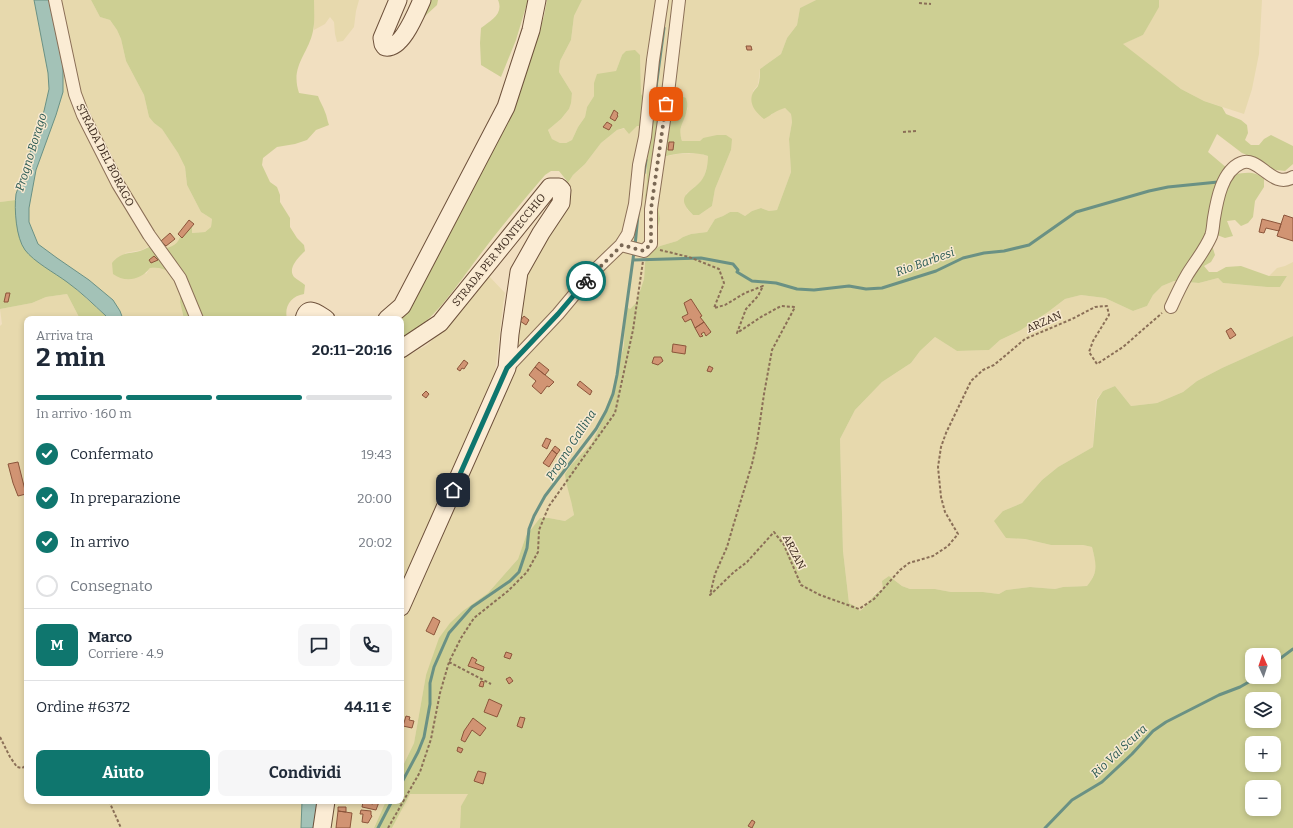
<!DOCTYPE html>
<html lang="it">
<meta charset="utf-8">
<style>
body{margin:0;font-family:Bitter,serif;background:#f6f6f7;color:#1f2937;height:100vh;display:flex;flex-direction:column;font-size:15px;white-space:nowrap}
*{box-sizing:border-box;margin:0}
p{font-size:13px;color:#747a83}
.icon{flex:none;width:22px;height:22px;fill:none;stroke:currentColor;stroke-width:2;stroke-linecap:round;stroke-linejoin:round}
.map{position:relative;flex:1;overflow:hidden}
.details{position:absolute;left:24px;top:316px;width:380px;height:488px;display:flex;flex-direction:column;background:#fff;border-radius:8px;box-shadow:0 2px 6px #0003}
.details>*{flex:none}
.needle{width:26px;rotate:357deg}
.fabs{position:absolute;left:1245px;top:648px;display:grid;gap:8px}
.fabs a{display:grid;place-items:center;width:36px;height:36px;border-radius:8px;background:#fff;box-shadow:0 2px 6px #0003;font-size:20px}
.pin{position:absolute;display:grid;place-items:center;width:34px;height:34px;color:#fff;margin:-17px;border-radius:8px;box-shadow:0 2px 6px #0006}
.courier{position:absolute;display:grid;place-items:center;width:40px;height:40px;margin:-20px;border:3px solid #0f766e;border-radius:50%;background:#fff;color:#222;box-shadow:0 1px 5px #0007}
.summary em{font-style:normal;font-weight:700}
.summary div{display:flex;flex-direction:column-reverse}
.summary{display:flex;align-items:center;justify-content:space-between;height:68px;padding:0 12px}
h1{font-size:26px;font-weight:700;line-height:30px}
.bar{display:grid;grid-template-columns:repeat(4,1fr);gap:6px 4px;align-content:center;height:48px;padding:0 12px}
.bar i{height:5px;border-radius:3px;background:#e0e1e3}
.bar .current{background:#0f766e}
.bar p{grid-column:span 4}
.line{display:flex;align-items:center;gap:10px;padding:0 12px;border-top:1px solid #e0e1e3}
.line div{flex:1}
.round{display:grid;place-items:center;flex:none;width:42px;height:42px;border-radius:8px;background:#f6f6f7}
ol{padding:0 12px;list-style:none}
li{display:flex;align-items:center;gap:12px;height:44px}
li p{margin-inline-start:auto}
li .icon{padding:4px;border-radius:50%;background:#0f766e;color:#fff;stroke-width:4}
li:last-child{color:#747a83}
li i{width:22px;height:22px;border:2px solid #e0e1e3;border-radius:50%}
.button{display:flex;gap:8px;margin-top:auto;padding:8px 12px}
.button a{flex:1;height:46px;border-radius:8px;background:#0f766e;color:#fff;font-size:16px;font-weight:700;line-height:46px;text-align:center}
.button a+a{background:#f6f6f7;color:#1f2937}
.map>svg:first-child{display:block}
.farmland{fill:#e7d9ad}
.green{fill:#cdcf93;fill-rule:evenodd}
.water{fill:#a3c2b7;stroke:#6a9184}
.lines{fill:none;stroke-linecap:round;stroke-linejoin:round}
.stream{stroke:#6a9184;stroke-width:3}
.building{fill:#d19473;stroke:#8c553b}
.street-casing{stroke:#8b6f57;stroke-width:14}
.secondary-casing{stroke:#6d503a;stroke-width:19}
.path{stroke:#8b6f57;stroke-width:2;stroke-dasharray:3 2;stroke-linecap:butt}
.street{stroke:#fbecd4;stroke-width:12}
.secondary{stroke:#fbecd4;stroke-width:17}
.done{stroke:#7a6855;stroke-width:4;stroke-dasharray:0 7.2}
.route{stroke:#0f766e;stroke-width:5}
.labels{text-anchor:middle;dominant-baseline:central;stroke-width:3;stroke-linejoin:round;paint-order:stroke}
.street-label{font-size:11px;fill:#3a281c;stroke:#f8e9d0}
.water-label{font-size:12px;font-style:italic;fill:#2a5a54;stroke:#f8e9d0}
</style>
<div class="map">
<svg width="1293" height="828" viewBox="0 0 1293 828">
<rect width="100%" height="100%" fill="#f1dfc0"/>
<path class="farmland" d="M0,0H34L48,73L49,89L44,111L16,194V200L0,202Z
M49,0H91L100,17L110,20L117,30L121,39L126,61L144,95L149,117L154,123L162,129L178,153L185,167L187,185L201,212L212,219L211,227L205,232L192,233V227L181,237L177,244L170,247L158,249L149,246L142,250L125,253L146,274L150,268L157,267L167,269L181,283L180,302L184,319H123L120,311L113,300L89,280L57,258L38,244L29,222V208L36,170L56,115L63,66Z
M314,0H359L356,11L354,27L343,41L337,42L335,34L334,22L330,17L325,24L314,30Z
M582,0H816L800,8L797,25L787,38L781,54L760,69L758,85L753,91L771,115L777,110L785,108L791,114L792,122L789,139L791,172L777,210L769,211L761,208L752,211L745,216L738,212H730L723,216L715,219L707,232L691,234L683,237L677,241L660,246L647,255L645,263L644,279L636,303L630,309L625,307L624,345L613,388L601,423L592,443L572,464L571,501L574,515L565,521L549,518L526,536L518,559L488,593L464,610L426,675L414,743L401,770V613L495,397L521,281L566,186L573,175L585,164L601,143L617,130L637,126H646L647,182L645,196L657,202L659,168L663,157L677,154L699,153L708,156V163L703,180L686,194L687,209L693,215H699L712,206L715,189L731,150L703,138L700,141H682L680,134L681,125L688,108L686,99L681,96L672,102L663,113L654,112L641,94L640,55H622L616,71L594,83V96L587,107L585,117L578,127L572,140L566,143H560L552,139L548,130L561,119L569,109L572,93L559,72L560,61L571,40L574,16Z
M1159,0H1262L1259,54L1252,89L1244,114L1204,101L1181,89L1122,44L1143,35L1158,7Z
M1293,262V336L1222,368L1197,381L1183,392L1157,403L1131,406L1115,386L1103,391L1096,400L1093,447L1058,467L1042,480L1022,503L1003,511L1006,538L1025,539L1051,545H1083L1092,547L1097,567L1091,581L1087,586L1063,587L1055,589L1030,587L1006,590L999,594L983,592H951L935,589H910L902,586L889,576L883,589L875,593L867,606L861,612L855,606L849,603L843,551L840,439L855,410L882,382L911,363L920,351L935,337L957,351L989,350L1000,340L1021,330L1048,312L1065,299L1081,295L1105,298L1133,311L1147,306L1153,295L1162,286L1174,281L1199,283L1218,278L1223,283L1267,287H1280L1287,276H1269L1277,268L1285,266Z
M488,275L505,293L503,305L495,374L401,586V358L413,353L427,345L458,315L477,292Z
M67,294L80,319H27V801H302L301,828H0V326L2,324L0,309L32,303L46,297Z
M409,794H469L461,806L460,828H392Z
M327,801H386L374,828H328Z"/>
<path class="green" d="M91,0H314C314,10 315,22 313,31C308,55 290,66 299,93L318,96C320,102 323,106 325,112C327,116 327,120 329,125L316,130L307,140L295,144L277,147L263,158L262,165L270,182L277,187L280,195V202L290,218V227L297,238L304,245L305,251C299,257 287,268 294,277C297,280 302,282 305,285L304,294C291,296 284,306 287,319H184L180,302L181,283C170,273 166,266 150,268C141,280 125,283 113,274L112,263C121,252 128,254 140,251C144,250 146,248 149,247C152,246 155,248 158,248C159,249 162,248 164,248C176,247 180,241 182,230L192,227V233L205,232L211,227L212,219L201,212L187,185L185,167L178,153L162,129L154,123L149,117L144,95L126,61L121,39L117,30L110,20L100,17Z
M424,0H438L437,5L423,18Z
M498,0H528L516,40L501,77L481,65L480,43L481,28C491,20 504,14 498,0Z
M547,0H582L574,16L571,40L560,61L559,72L572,93L571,103L569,109L561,119L548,130L552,139L560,143H566L572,140L578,127L585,117L587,107L594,96V83L597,74L616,71L622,55L626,51L635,50L640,55L641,94L654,112L663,113L672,102L681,96L686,98C687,101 688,106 687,109C685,122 677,126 682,141H700L703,138L717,135H726L732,139L731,150L715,189L712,206L699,215H693C674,196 689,194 701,181C706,175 708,164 708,156C693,151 678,153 663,157L659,168L661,190L657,202L660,219L658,227L649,217L646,208L645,196L647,182L646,126H637L629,134L624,128L617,130L601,143L585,164L573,175L566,186L567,181L559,171H551L545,175C520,204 496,233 473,264C455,288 431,325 401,338V319H388L534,47L544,16Z
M816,0H1159V7L1143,35L1123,44L1181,89L1204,101L1222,107L1226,114L1241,120L1247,125L1248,133L1245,140L1251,145H1259L1264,139L1271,135L1293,146V164L1285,171L1260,168L1249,156L1242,153L1217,134L1208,152L1234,174C1246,173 1254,170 1264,179V187L1255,201L1253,217L1248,223L1241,226L1235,220L1227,221L1233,236L1225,238L1217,235L1210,239L1215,255L1211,262L1204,266L1209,272H1217L1226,267L1241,266L1269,276H1287L1280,287H1267L1223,283L1218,278L1199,283L1174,281L1162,286L1153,295L1147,306L1133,311L1105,298L1081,295L1065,299L1048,312L1021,330L1000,340L989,350L957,351L935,337L920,351L911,363L882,382L855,410L840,439L843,551L849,603L855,606L860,611C870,604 872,594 883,589L882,581L889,576L902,586L910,589H935L951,592H983L999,594L1006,590L1030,587L1055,589L1063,587L1087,586C1099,571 1096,564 1092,547L1083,545H1051L1025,539L1006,538L994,521L1003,511L1022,503L1042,480L1058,467L1093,447L1097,400L1103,391L1115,386L1131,406L1157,403L1183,392L1197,381L1222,368L1293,336V828H460L461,806L468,794H410L392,828H374L386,801H401V770L414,743L426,675L439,638L450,623L464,610L488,593L518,559L526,536L540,518H549L565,521L574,515L571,501L566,482L565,474L572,464L592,443L601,423L613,388L624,345L625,306L630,309L636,303L644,279L645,263L647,255L660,246L677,241L683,237L691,234L707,232L715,219L723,216L730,212H738L745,216L752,211L761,208L769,211L777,210L791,172L789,139L792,122L791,114L785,108C777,110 771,115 764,119C755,112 747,102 754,91C755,89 757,88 758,86C760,81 760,74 760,69L781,54L787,38L797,25L800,8ZM1252,655H1274V677H1252ZM1252,699H1274V721H1252ZM1252,743H1274V765H1252ZM1252,787H1274V809H1252Z
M16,200L15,206L39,263L68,282L106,316L108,319H80L67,294L46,297L32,303L0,309V202Z"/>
<path class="water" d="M34,0H49L63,66V92L56,115L36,170L29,208V222L38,244L57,258L89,280L113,300L120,311L123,319H108L106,316C93,304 81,292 67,282C55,273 34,262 25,250C16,238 14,209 16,194L44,111L49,89L48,73Z
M302,801H321L319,828H301Z"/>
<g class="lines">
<path class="stream" d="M655,95L664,28
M644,173L646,160
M635,246L638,214
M633,260L701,258L733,264L738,270L737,272L752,281L776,283L797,289L814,290L849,286L866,289L882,288L936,271L963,258L984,253L1004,251L1029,245L1076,212L1149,191L1168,187L1218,182
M1274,663L1293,649
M401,784L418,752L424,737L430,704V683L434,667L449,633L472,607L510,581L519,572L527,548L529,529L534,516L545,496L596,429L606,411L613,394L617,375L634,252
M378,828L392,801
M1045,828L1072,800L1102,782L1132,754L1153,731L1166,722L1219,695L1240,687L1254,679L1256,677"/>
</g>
<path class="building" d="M746,46H751L752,50H747Z
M614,110L618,113L617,115L618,116L615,121L610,118Z
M607,122L612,125L609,130L603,127Z
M669,142H674L673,150H668Z
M1284,215L1293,218V241L1277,236Z
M1262,219L1281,224L1279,231L1266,228L1264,233L1259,232Z
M189,220L194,224L182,238L178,234Z
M170,233L175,239L166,246L161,241Z
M154,256L158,260L151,263L149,260Z
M6,293H10L8,302H4Z
M691,299L702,316L700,317L704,322L695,328L691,319L685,322L682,317L688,314L684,303Z
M524,316L529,320L526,325L520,321Z
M704,322L711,332L706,336L704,332L701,334L703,336L700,337L695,328Z
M1231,328L1236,335L1230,339L1226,331Z
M673,344L686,346L685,354L672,352Z
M654,357H661L663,361L658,365L652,363Z
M464,360L468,363L464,369L462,368L460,371L457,369Z
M539,362L549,370L545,375L535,367Z
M709,366L713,368L711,372L707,371Z
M535,367L554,382L549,387L547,386L541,394L532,386L536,381L529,375Z
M580,381L592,391L590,395L577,385Z
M426,391L429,394L426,398L422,395Z
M546,438L551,440L547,449L542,446Z
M555,446L560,450L557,454L552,450Z
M552,450L557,454L549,467L543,463Z
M18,462L26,494L18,496L13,483L8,464Z
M433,617L440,621L434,635L426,631Z
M506,652L512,654L510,659L504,657Z
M472,657L477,660L475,663L484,667L483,671L468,666Z
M510,677L513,681L509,684L506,679Z
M481,681L484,682L483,687L479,686Z
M489,699L502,705L497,717L484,712Z
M406,716L410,717L409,720L414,721L412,728L403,726Z
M520,717L525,718L522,728L517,726Z
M473,718L486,728L480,736L472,730L465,742L461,740L464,731Z
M458,747L463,749L461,753L457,751Z
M478,771L486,773L483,784L474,781Z
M374,801L379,802L376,810L362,807L363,802L373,804Z
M338,807H346V812L338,811Z
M361,810L371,811V815L372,816L368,823L362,822L363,814H360Z
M338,811L352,813L350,828H336Z
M752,820L755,822L752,828L748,826Z"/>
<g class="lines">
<defs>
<path id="street" d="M55,0L75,94L83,115L118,184L149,235L180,278L197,319
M621,245L644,251L651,244V209L668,93L679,0
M1171,307C1176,296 1181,285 1187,275C1195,262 1205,250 1211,236C1213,231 1213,224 1214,218C1217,200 1222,171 1241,163C1259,155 1272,190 1293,177
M507,368L558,314L594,271L621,245L628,234L635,204L639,165L645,137L653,60L662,0"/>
<path id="secondary" d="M398,0L382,38L383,44L385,47C402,50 416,13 422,0
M304,319C308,304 318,314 326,319
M387,319L402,306L506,107L531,30L537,0
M401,349L440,323L550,187H559L562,190L561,203L541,233L519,272L510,334L507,368L401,607
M322,828L326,801"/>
</defs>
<use href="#street" class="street-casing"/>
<use href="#secondary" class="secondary-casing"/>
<path class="path" d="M919,3L931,4
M903,132L916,131
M660,250L689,257L719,269L724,283L714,308L725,305L745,293L763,286L758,296L746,309L737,333L761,317L781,306L795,307L772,350L764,394L757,442L752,464L734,523L727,547L715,574L710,595L734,572L747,562L774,532L784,545L801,585L820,595L859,609L874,599L900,570L909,563L933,556L948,546L958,534L945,512L941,497L938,467L941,447L946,433L971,381L983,370L994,365L1025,339L1072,319L1095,307L1107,306L1109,315L1093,341L1089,352L1097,364L1123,347L1162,313
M449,662L491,684
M0,737L10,757L17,767L22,768L27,765
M109,801L121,828
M388,828L420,772L431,739L440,693L449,662L461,638L474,618L508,591L527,572L538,552L539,530L549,506L615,413L633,330L643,261"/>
<use href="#street" class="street"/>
<use href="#secondary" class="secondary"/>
</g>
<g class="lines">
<path class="done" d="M586,281L622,245L644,251L651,244V209L666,104"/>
<path class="route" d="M453,490L507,368L558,314L586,281"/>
</g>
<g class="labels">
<g class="street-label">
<text transform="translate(105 155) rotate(63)">STRADA DEL BORAGO</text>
<text transform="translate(499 250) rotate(-51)">STRADA PER MONTECCHIO</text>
<text transform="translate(1044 322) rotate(-24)">ARZAN</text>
<text transform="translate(794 552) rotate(63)">ARZAN</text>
</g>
<g class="water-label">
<text transform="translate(31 152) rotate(-73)">Progno Borago</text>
<text transform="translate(925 262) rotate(-20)">Rio Barbesi</text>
<text transform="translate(571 445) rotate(-57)">Progno Gallina</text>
<text transform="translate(1119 751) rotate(-43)">Rio Val Scura</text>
</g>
</g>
</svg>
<div class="fabs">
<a><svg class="needle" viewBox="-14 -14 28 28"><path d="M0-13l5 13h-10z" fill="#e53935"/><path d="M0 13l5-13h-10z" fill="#747a83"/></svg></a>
<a><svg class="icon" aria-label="layers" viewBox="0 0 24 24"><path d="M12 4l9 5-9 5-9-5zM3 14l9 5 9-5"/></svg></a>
<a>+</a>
<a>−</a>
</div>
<div class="pin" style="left:666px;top:104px;background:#ea580c"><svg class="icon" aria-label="bag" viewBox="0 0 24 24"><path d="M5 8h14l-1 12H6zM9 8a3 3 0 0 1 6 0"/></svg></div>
<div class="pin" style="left:453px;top:490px;background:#1f2937"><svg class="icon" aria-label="home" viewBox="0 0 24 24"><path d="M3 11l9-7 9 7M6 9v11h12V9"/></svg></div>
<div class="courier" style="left:586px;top:281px"><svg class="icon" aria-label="bike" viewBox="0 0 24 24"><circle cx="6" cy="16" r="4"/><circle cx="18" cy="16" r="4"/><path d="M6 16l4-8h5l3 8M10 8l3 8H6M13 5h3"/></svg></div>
<section class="details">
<div class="summary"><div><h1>2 min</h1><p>Arriva tra</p></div><em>20:11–20:16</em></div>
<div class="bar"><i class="current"></i><i class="current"></i><i class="current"></i><i></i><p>In arrivo · 160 m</p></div>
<ol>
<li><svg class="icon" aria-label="check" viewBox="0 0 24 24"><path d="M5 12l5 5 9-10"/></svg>Confermato<p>19:43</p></li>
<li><svg class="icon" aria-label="check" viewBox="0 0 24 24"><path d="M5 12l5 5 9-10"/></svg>In preparazione<p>20:00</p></li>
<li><svg class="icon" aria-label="check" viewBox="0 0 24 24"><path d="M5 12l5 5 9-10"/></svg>In arrivo<p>20:02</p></li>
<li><i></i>Consegnato</li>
</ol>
<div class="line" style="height:72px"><b class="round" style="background:#0f766e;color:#fff">M</b><div><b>Marco</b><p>Corriere · 4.9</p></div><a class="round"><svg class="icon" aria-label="chat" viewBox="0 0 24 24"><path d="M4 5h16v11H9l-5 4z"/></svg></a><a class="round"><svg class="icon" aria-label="phone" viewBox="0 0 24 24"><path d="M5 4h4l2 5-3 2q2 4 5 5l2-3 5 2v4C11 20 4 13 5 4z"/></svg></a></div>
<div class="line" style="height:52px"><div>Ordine #6372</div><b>44.11 €</b></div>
<div class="button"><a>Aiuto</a><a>Condividi</a></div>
</section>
</div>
